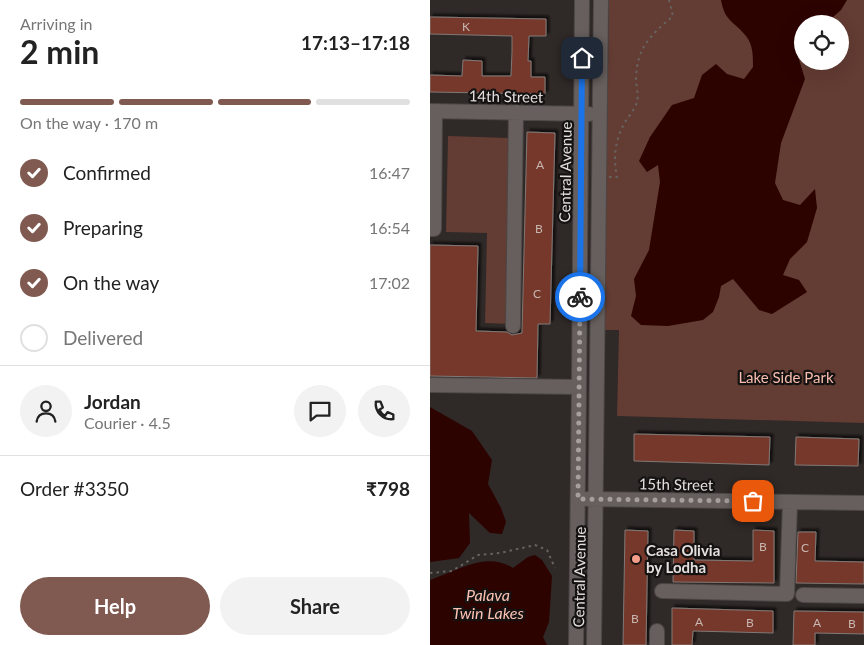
<!DOCTYPE html>
<meta charset="utf-8">
<style>
body{margin:0;font-family:Lato,sans-serif;background:#f2f2f2;color:#222;height:100vh;display:flex;flex-direction:column;font-size:19px;white-space:nowrap}
*{box-sizing:border-box;margin:0}
p{font-size:16px;color:#767676}
.icon{flex:none;width:28px;height:28px;fill:none;stroke:currentColor;stroke-width:2;stroke-linecap:round;stroke-linejoin:round}
.map{position:relative;flex:1;overflow:hidden}
.sheet{display:flex;flex-direction:column;background:#fff;width:430px}
.sheet>*{flex:none}
.controls{position:absolute;left:364px;top:15px;display:grid;gap:10px}
.controls a{display:grid;place-items:center;width:55px;height:55px;border-radius:50%;background:#fff;box-shadow:0 5px 20px #0002;font-size:25px}
.pin{position:absolute;display:grid;place-items:center;width:42px;height:42px;color:#fff;margin:-21px;border-radius:10px;box-shadow:0 2px 8px #0006}
.courier{position:absolute;display:grid;place-items:center;width:50px;height:50px;margin:-25px;border:4px solid #1a73e8;border-radius:50%;background:#fff;color:#222;box-shadow:0 1px 6px #0007}
.summary em{font-style:normal;font-weight:700}
.summary div{display:flex;flex-direction:column-reverse}
.summary{display:flex;align-items:center;justify-content:space-between;height:85px;padding:0 20px}
h1{font-size:32px;font-weight:700;line-height:38px}
.bar{display:grid;grid-template-columns:repeat(4,1fr);gap:8px 5px;align-content:center;height:60px;padding:0 20px}
.bar i{height:6px;border-radius:4px;background:#e0e0e0}
.bar .on{background:#805a50}
.bar p{grid-column:span 4}
.line{display:flex;align-items:center;gap:12px;padding:0 20px;border-top:1px solid #e0e0e0}
.line div{flex:1}
.round{display:grid;place-items:center;flex:none;width:52px;height:52px;border-radius:26px;background:#f2f2f2}
ol{padding:0 20px;list-style:none}
li{display:flex;align-items:center;gap:15px;height:55px}
li p{margin-inline-start:auto}
li .icon{padding:5px;border-radius:50%;background:#805a50;color:#fff;stroke-width:4}
li:last-child{color:#767676}
li i{width:28px;height:28px;border:2px solid #e0e0e0;border-radius:50%}
.action{display:flex;gap:10px;margin-top:auto;padding:10px 20px}
.action a{flex:1;height:58px;border-radius:30px;background:#805a50;color:#fff;font-size:20px;font-weight:700;line-height:58px;text-align:center}
.action a+a{background:#f2f2f2;color:#222}
main{display:flex;flex:1;min-height:0}
.map>svg:first-child{display:block}
.green{fill:#633c33;fill-rule:evenodd}
.water{fill:#2d0300}
.building{fill:#76392b;stroke:#807876;filter:url(#shadow)}
.lines{fill:none;stroke-linecap:round;stroke-linejoin:round}
.minor-casing{stroke:#4c4746;stroke-width:16}
.path{stroke:#686361;stroke-width:2;stroke-dasharray:2.5 4;stroke-linecap:butt}
.minor{stroke:#665f5d;stroke-width:14}
.done{stroke:#a59f9e;stroke-width:5;stroke-dasharray:0 9}
.route{stroke:#1a73e8;stroke-width:6}
.poi-dot{fill:#f49e89;stroke:#151212;stroke-width:2}
.labels{text-anchor:middle;dominant-baseline:central;stroke-width:4.5;stroke-linejoin:round;paint-order:stroke}
.number-label{font-size:12px;fill:#c8b6b1}
.street-label{font-size:15px;fill:#e4dfde;stroke:#151212}
.park-label{font-size:15px;fill:#f8bdaf;stroke:#151212}
.poi-label{font-size:15px;font-weight:bold;fill:#e4dfde;stroke:#151212;text-anchor:start}
.water-label{font-size:16px;font-style:italic;fill:#fdc2b3;stroke:#151212}
</style>
<main>
<section class="sheet">
<div class="summary"><div><h1>2 min</h1><p>Arriving in</p></div><em>17:13–17:18</em></div>
<div class="bar"><i class="on"></i><i class="on"></i><i class="on"></i><i></i><p>On the way · 170 m</p></div>
<ol>
<li><svg class="icon" aria-label="check" viewBox="0 0 24 24"><path d="M5 12l5 5 9-10"/></svg>Confirmed<p>16:47</p></li>
<li><svg class="icon" aria-label="check" viewBox="0 0 24 24"><path d="M5 12l5 5 9-10"/></svg>Preparing<p>16:54</p></li>
<li><svg class="icon" aria-label="check" viewBox="0 0 24 24"><path d="M5 12l5 5 9-10"/></svg>On the way<p>17:02</p></li>
<li><i></i>Delivered</li>
</ol>
<div class="line" style="height:90px"><a class="round"><svg class="icon" aria-label="person" viewBox="0 0 24 24"><circle cx="12" cy="8" r="4"/><path d="M4 21q1-7 8-7t8 7"/></svg></a><div><b>Jordan</b><p>Courier · 4.5</p></div><a class="round"><svg class="icon" aria-label="chat" viewBox="0 0 24 24"><path d="M4 5h16v11H9l-5 4z"/></svg></a><a class="round"><svg class="icon" aria-label="phone" viewBox="0 0 24 24"><path d="M5 4h4l2 5-3 2q2 4 5 5l2-3 5 2v4C11 20 4 13 5 4z"/></svg></a></div>
<div class="line" style="height:65px"><div>Order #3350</div><b>₹798</b></div>
<div class="action"><a>Help</a><a>Share</a></div>
</section>
<div class="map">
<svg width="434" height="645" viewBox="0 0 434 645">
<defs>
<filter id="shadow"><feDropShadow dx="3" dy="-3" stdDeviation="1" flood-color="#0009"/></filter>
</defs>
<rect width="100%" height="100%" fill="#2f2927"/>
<path class="green" d="M179,0H434V423L187,416L189,330H174ZM372,24H410V61H372Z
M18,136L83,138L80,324L55,323L57,233L16,232Z"/>
<path class="water" d="M291,0H417L411,10L395,24H372V44L366,50L375,79L351,143L345,183L353,200L370,205L385,189L387,208L377,242L360,259L353,275L369,280L377,292L342,314L329,310L303,279L291,286L289,297L283,312L273,320L238,326L211,325L201,316L206,296L204,279L219,250L230,182L228,165L217,172L209,161L220,137L242,105L264,98L272,75L286,64L297,74L314,79L323,67C323,56 323,44 316,36C303,20 295,22 291,0Z
M0,407L42,431L62,460L58,484L71,508L76,522L72,534L60,533L39,513L40,543L29,558L0,562Z
M105,555L112,560L122,576L119,622L113,637L117,645H0V580C27,571 56,551 83,568L98,557Z"/>
<path class="building" d="M0,17L116,19V36H99L98,61H101V77H115V94L0,92V75L32,76L33,60L52,61V76H81L82,52V36L0,34Z
M97,132L125,133L120,324H108L107,378L0,376V245L48,246L46,331L77,332L82,335L92,333Z
M204,434L340,437L339,465L204,461Z
M366,437L429,439L428,466L365,465Z
M195,530L218,531L216,645H193Z
M244,530L264,531V560L323,561V530L344,531V583L243,582Z
M368,532H386L385,561L434,562V584L366,583Z
M242,608L343,611V633L263,631L262,645H242Z
M364,611L434,612V634L385,633V645H363Z"/>
<g class="lines">
<defs>
<path id="minor" d="M0,111L159,114
M0,229H4L5,112
M83,326L86,112
M0,385L149,387
M157,499L434,503
M232,591L357,594L360,502
M373,595L434,596
M146,645L149,387L152,0
M164,645L171,0
M227,645V631"/>
</defs>
<use href="#minor" class="minor-casing"/>
<path class="path" d="M179,177H187C183,157 185,140 195,122C199,116 205,109 207,102C209,96 206,86 206,79C207,47 220,36 243,16L239,0
M0,573L22,571L48,555L70,553L105,545L117,550L125,568"/>
<use href="#minor" class="minor"/>
</g>
<g class="lines">
<path class="done" d="M150,297L148,499L323,501"/>
<path class="route" d="M150,297L152,58"/>
</g>
<circle class="poi-dot" cx="206" cy="559" r="5"/>
<g class="labels">
<g class="number-label">
<text x="36" y="26">K</text>
<text x="110" y="164">A</text>
<text x="109" y="228">B</text>
<text x="107" y="293">C</text>
<text x="333" y="546">B</text>
<text x="375" y="547">C</text>
<text x="205" y="618">B</text>
<text x="269" y="621">A</text>
<text x="320" y="622">B</text>
<text x="387" y="622">A</text>
<text x="422" y="623">B</text>
</g>
<g class="street-label">
<text transform="translate(76 96) rotate(1)">14th Street</text>
<text transform="translate(135 172) rotate(-89)">Central Avenue</text>
<text transform="translate(246 484) rotate(1)">15th Street</text>
<text transform="translate(149 577) rotate(-89)">Central Avenue</text>
</g>
<g class="park-label">
<text x="356" y="377">Lake Side Park</text>
</g>
<g class="poi-label">
<text x="216" y="550">Casa Olivia<tspan x="216" dy="17">by Lodha</tspan></text>
</g>
<g class="water-label">
<text x="58" y="594">Palava<tspan x="58" dy="18">Twin Lakes</tspan></text>
</g>
</g>
</svg>
<div class="controls">
<a><svg class="icon" aria-label="locate" viewBox="0 0 24 24"><circle cx="12" cy="12" r="6"/><path d="M12 2v4M12 18v4M2 12h4M18 12h4"/></svg></a>
</div>
<div class="pin" style="left:323px;top:501px;background:#ea580c"><svg class="icon" aria-label="bag" viewBox="0 0 24 24"><path d="M5 8h14l-1 12H6zM9 8a3 3 0 0 1 6 0"/></svg></div>
<div class="pin" style="left:152px;top:58px;background:#1f2937"><svg class="icon" aria-label="home" viewBox="0 0 24 24"><path d="M3 11l9-7 9 7M6 9v11h12V9"/></svg></div>
<div class="courier" style="left:150px;top:297px"><svg class="icon" aria-label="bike" viewBox="0 0 24 24"><circle cx="6" cy="16" r="4"/><circle cx="18" cy="16" r="4"/><path d="M6 16l4-8h5l3 8M10 8l3 8H6M13 5h3"/></svg></div>
</div>
</main>
